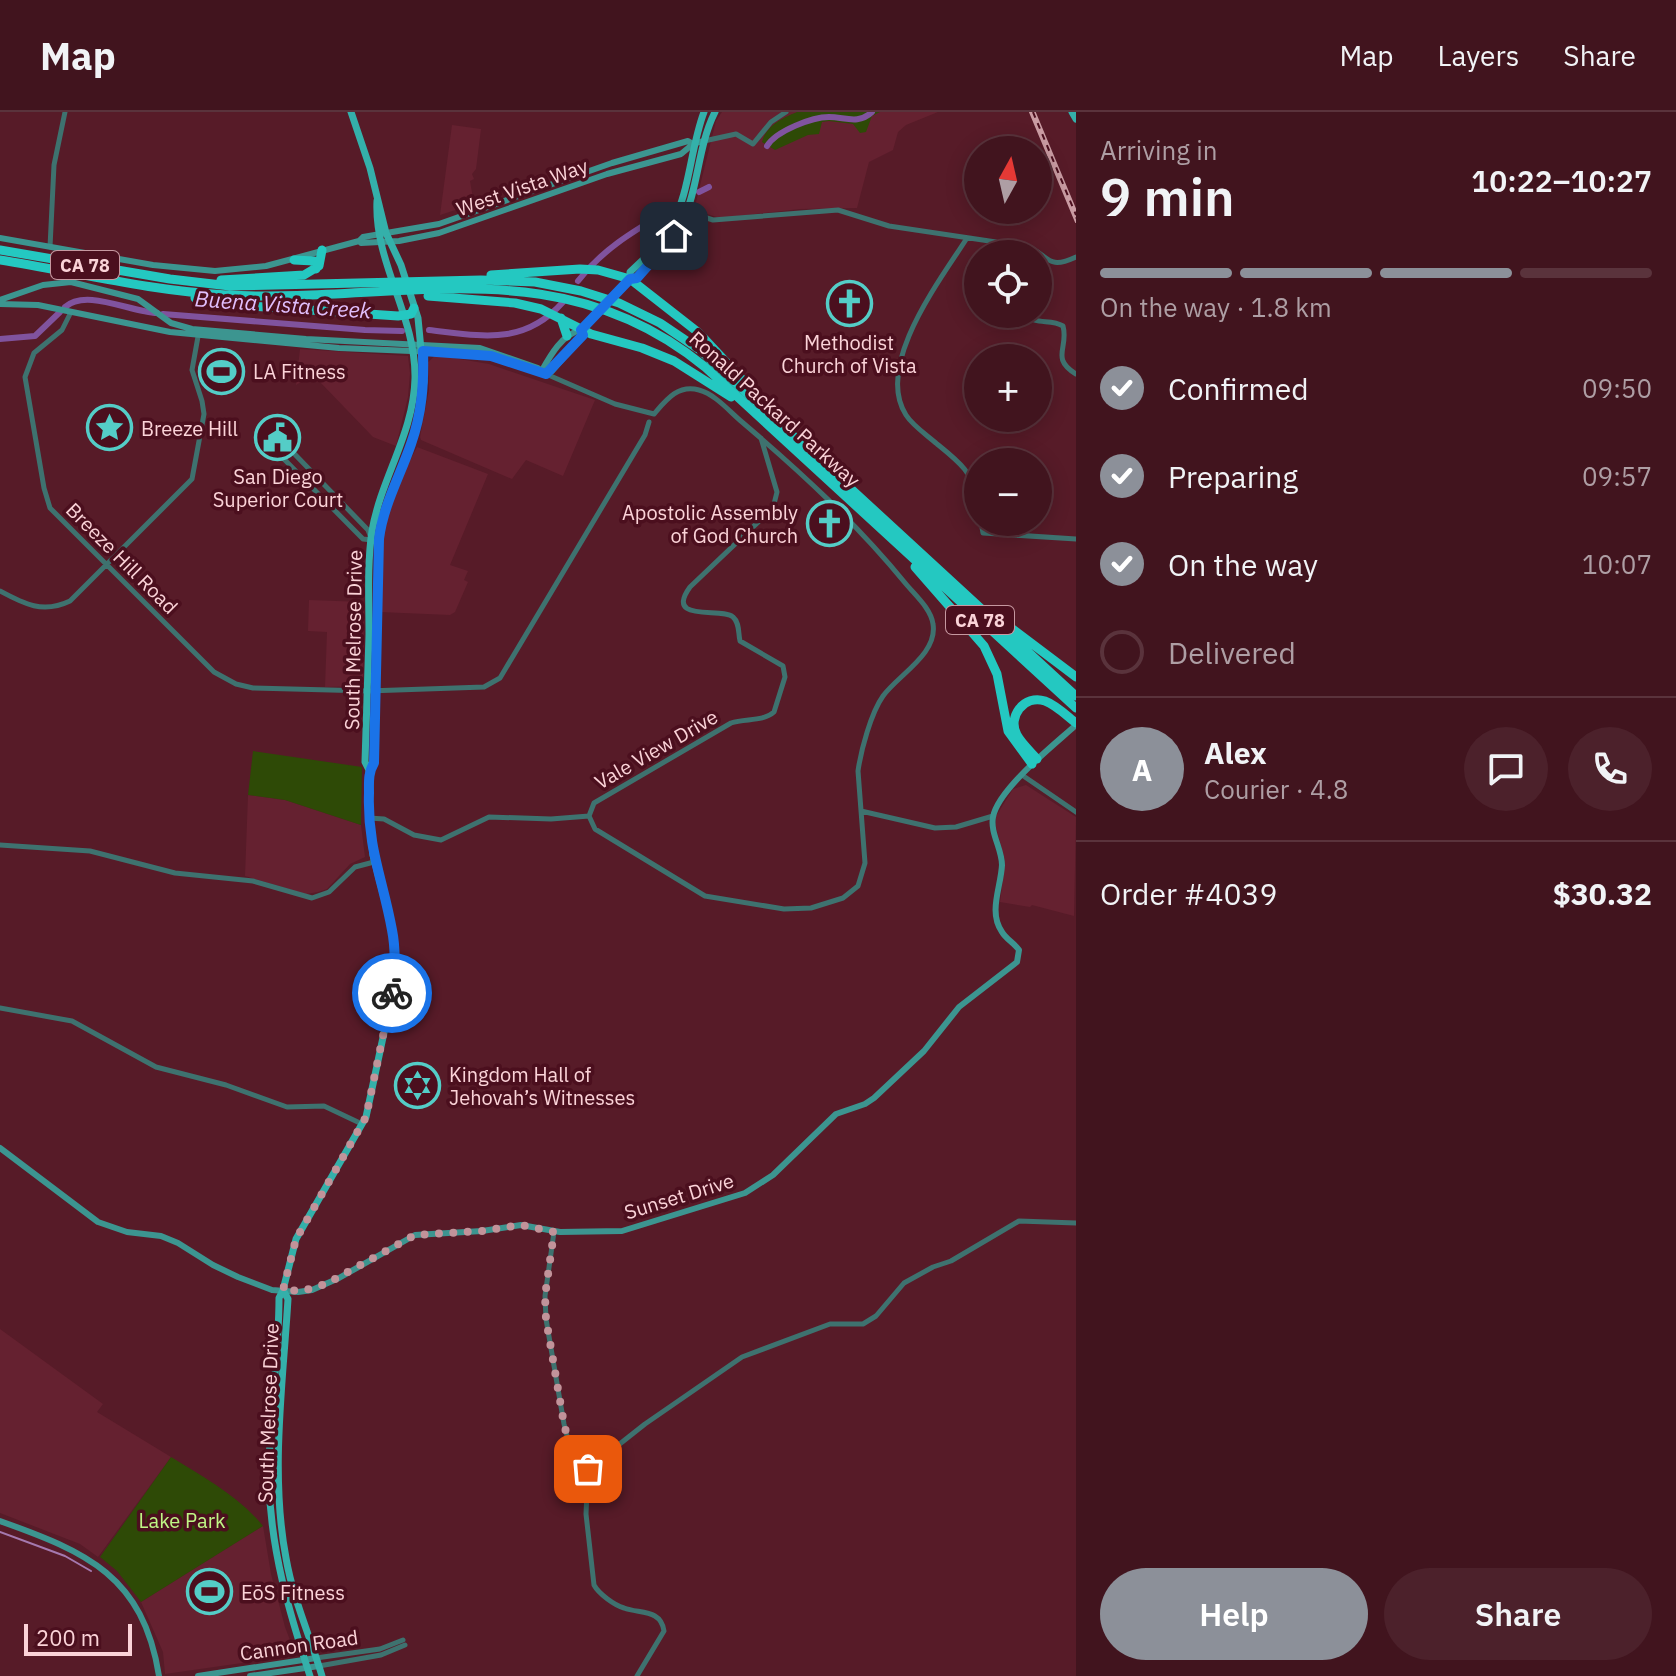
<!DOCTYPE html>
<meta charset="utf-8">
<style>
body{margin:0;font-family:"IBM Plex Sans",sans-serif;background:#4c212b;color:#f1f3f6;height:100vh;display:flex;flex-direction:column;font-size:30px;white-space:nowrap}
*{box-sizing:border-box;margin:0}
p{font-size:26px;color:#ae9ea4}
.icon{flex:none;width:44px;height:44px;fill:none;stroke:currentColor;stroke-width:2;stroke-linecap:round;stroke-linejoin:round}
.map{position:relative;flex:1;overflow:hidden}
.drawer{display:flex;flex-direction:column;background:#41141e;width:600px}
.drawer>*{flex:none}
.needle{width:52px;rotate:8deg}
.tools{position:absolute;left:964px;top:24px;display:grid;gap:16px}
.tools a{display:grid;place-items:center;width:88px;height:88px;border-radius:50%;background:#41141e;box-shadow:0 4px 20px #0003,0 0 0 2px #5a333c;font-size:40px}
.scale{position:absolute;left:24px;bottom:20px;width:108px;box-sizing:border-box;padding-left:8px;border:4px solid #fbd3d8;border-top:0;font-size:22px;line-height:28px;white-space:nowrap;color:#fbd3d8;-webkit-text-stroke:6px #4b0f1e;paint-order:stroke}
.pin{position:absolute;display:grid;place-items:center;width:68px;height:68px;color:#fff;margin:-34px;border-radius:16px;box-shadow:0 4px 12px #0006}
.courier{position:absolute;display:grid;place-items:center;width:80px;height:80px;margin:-40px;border:6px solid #1a73e8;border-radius:50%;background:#fff;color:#222;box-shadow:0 2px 10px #0007}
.headline em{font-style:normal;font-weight:600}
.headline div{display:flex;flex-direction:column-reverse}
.headline{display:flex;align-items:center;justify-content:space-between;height:136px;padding:0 24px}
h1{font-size:52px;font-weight:600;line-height:60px}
.bar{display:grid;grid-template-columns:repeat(4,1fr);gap:12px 8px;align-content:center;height:96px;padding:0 24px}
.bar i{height:10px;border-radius:6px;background:#5a333c}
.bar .selected{background:#8c9099}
.bar p{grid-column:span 4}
.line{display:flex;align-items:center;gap:20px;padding:0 24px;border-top:2px solid #5a333c}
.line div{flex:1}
.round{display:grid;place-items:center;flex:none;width:84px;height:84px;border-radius:42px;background:#4c212b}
ol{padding:0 24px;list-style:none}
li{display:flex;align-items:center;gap:24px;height:88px}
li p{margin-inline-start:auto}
li .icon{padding:8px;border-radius:50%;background:#8c9099;color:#fff;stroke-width:4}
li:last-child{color:#ae9ea4}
li i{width:44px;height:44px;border:4px solid #5a333c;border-radius:50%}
.cta{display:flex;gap:16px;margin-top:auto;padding:16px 24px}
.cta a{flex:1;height:92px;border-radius:48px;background:#8c9099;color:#fff;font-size:32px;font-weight:600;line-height:92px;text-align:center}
.cta a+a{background:#4c212b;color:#f1f3f6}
header{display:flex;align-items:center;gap:48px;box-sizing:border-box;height:112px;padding:0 40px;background:#41141e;border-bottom:2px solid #5a333c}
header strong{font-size:38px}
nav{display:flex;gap:44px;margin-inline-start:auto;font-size:28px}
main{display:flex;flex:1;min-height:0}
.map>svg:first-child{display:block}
.built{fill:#652130}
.green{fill:#2e4a06}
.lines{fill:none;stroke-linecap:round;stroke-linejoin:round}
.stream{stroke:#a579af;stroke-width:2}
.river{stroke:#80539e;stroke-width:6}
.tertiary{stroke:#3e726f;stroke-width:5}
.secondary{stroke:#3c9590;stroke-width:6}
.primary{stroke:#34b0aa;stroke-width:7}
.motorway{stroke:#24c8c1;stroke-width:9}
.tram{stroke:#ca9ca3;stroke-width:2}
.rail-casing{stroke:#ca9ca3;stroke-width:5}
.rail{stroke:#4b0f1e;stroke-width:2;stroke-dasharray:6;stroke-linecap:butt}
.done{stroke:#c2939a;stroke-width:8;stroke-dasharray:0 14.4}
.route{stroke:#1a73e8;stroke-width:10}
.labels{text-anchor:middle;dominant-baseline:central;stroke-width:7;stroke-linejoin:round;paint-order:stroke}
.shield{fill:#4b0f1e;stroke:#c698a0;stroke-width:2}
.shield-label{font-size:18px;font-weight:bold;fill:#fbd3d8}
.street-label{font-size:20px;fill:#fbd3d8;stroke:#4b0f1e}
.poi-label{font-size:20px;fill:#fbd3d8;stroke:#4b0f1e;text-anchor:start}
.park-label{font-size:20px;fill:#bff685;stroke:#4b0f1e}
.water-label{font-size:22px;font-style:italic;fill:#e1befc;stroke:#4b0f1e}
</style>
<header>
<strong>Map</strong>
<nav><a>Map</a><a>Layers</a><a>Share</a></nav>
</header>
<main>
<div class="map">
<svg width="1076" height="1564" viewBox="0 0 1076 1564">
<rect width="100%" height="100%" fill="#571b28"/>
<path class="built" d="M722,0H938L906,13L898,20L893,38L869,50L857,96L800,97L720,106L694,98L716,9Z
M452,13L481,17L476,57L472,62L474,67L470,69L474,92L440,103Z
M300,237L408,244L410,261L408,285L396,334L373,325L320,270H301L296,273Z
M436,243L489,252L595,288L563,364L526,348L512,367L421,328L420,325L429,278L428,250Z
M417,335L488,362L450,453L468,459L464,468L468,470L455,500L450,503L380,500L384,411L400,368Z
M309,488L364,490L363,574L325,575L327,520L308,519Z
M1026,673L1076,705L1074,804L1032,793L1030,795L1000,790L1005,749L996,715V704L1013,677Z
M248,683L285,688L361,713L365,745L350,752L327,777L318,780L306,782L245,764Z
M0,1217L103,1292L97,1300L171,1345L98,1445L80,1432L0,1401Z
M263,1414L271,1462L285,1515L293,1536L291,1544L165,1562L163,1540L141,1490Z"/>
<path class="green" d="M797,0H880L872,4L866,20L860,21L853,12L829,9L822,10L819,22L808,23L775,38L762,30C766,14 782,6 797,0Z
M253,639L362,655L361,713L285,688L248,683Z
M171,1345C202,1364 240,1385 263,1414L141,1490L117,1459L100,1445Z"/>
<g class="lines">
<path class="stream" d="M0,1420L65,1444L91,1459"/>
<path class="river" d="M767,34C776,19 812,5 829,5C845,5 858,13 872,0
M699,80L709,75
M578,169C602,138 632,120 666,100
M65,195C86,176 130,200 157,201
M163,202L365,218L402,219
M429,218C482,224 524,234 563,190
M0,227L35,224L60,200"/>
<path class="tertiary" d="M704,29L736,22L753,32L771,10L786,0
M679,97L713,108L838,98L889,114L996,130L1003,135L1006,142
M967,126C941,167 874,253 906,303C913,314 927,323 937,332C958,349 974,361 978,389
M50,135L54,53L65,0
M1003,135L1025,133C1050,143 1046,159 1076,145
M71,200L62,218L34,241L25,265L44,376L50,396L214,560L236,572L253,576L368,579L484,575L500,566L645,323L649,310
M1025,202C1036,214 1050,206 1063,214C1069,236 1050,246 1076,262
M546,262L615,292L654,302C666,288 678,272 699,278C715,282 730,300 742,310C802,361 857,412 906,472C916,484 931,497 933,512C938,542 898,563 883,584C871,601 861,638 858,659L865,751L858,774L843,786L811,796L784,797L705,784L595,717L589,704L594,691L731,611C745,606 763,610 774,600L785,565L783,554L740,529C738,521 740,511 733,505C722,495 664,511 690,475L773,396L777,380L761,326
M981,410L983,421L1076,427
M370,423L368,418L282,329L273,336L363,427L372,428
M0,479C24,492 43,502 70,489L192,367L204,302L202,289L192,258L199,219
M1022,663L1076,700
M861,699L935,716L956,715L993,704
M369,706L384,707L414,723L441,728L489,705L551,707L589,704
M0,733L90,739L175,761L253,769L312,786L329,780L355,755L374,750
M0,896L72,909L156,955L226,973L287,995L324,994L362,1012
M554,1120L545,1184L546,1207L564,1312L567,1324L588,1357L586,1402L594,1473C599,1482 614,1493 624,1496C640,1502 661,1497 664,1519L637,1564
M588,1357L645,1312L742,1245L830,1212H863L876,1204L904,1171L933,1155L951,1149L1019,1109L1076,1111
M316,1546L380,1537L403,1528
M319,1554L381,1543L405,1533"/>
<path class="secondary" d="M0,126L153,153L215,159L266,154L359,129L363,125L439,112L612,51L688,29L693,32L703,29
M359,129L361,131L399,129L439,121L607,62L681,42L693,32
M0,188L43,173L71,170L138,187L171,211L192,217L306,227L480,236L538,256L541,260
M0,192L38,193L170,220L339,236L483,242L546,262L552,259L583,223L581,218
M541,260C550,244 562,222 581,218
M0,1036L98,1110L127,1120L161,1124L178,1131L213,1153L238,1165L272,1178L298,1180L312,1178L339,1166L415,1123L482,1119L521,1113L560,1120L622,1119L745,1081L773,1063L836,1002L865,992L874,986L924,939L959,895L1017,850L1019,838C1014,831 1006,827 1002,820C988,800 1001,775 1002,753C1002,737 990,721 993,705C998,677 1055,632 1076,613
M0,1409C87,1440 143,1464 159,1564
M198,1564L316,1546
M250,1564L319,1554"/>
<path class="primary" d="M351,0L370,56L386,121L401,153L418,206L424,269L420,299L412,330L381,407L377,473L374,651L369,658
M1072,0L1076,7
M630,167V160C645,146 661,132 671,114C690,81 690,37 704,0
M581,218L630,167L637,166C652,150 671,133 681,113C699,77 697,36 715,0
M283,1178L288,1187C283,1271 270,1362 286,1446C293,1487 310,1524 322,1564
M310,1564C289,1500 271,1439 269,1371C268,1310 279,1248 279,1186L283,1178L296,1127L366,1005L391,888L395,843L393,820L373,743L369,706V658L365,650C366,608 368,565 369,522C369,488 367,452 372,419C381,366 414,321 415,266C416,204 374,151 377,89"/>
<path class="motorway" d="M0,138L170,167L230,174L481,168L535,170L581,179L619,191L660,211L700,238L1076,584
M0,148C75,160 151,179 227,183C399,192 558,134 705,255L1076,596
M294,148L314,149L316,157
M491,163L580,157L598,158L630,167L699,221L741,266
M221,168L304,163L319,154L322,138
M428,184L515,191L541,197L591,222L642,236L674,249L731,285
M195,186L249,194L398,204L411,202L414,196
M561,206L567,224
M915,455L984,534L997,562L1008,619L1032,652
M1006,512L1076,565
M1037,647C1031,640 1022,632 1017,623C1007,605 1024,582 1045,589C1056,593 1067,604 1076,611"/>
<path class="tram" d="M1030,0L1076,110"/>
<defs>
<path id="rail" d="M1033,0L1076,103"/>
</defs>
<use href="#rail" class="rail-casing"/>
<use href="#rail" class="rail"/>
</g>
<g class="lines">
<path class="done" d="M392,881L366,1005L296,1127L283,1178L302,1179L326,1172L415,1123L482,1119L521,1113L554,1120L545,1184L546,1207L564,1312L567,1324L588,1357"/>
<path class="route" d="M392,881C395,860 396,838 392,818C383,768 367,735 369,681C369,670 368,661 374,651L379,427C383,394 400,364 411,332C422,301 424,272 423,239L491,244L546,262L583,223L581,218L630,167L637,166L674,124"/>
</g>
<defs>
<symbol id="church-ring" viewBox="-11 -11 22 22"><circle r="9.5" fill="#4b0f1e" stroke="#54cdc7" stroke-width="1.5"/><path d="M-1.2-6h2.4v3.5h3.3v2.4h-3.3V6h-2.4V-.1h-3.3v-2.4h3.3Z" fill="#54cdc7"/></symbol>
<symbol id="stadium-ring" viewBox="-11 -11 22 22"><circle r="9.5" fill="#4b0f1e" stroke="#54cdc7" stroke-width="1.5"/><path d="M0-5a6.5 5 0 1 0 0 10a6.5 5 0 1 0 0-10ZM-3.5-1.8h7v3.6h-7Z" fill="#54cdc7"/></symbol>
<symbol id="sight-ring" viewBox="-11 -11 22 22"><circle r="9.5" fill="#4b0f1e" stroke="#54cdc7" stroke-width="1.5"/><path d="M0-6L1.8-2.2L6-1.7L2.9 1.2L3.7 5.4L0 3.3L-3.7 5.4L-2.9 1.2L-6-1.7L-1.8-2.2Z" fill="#54cdc7"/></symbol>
<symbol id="civic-ring" viewBox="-11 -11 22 22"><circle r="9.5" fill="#4b0f1e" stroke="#54cdc7" stroke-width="1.5"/><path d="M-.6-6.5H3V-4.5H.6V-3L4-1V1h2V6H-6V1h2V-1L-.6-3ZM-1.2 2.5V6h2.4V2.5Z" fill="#54cdc7"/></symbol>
<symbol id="synagogue-ring" viewBox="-11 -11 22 22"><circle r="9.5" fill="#4b0f1e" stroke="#54cdc7" stroke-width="1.5"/><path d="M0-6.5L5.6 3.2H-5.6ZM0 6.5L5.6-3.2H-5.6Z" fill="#54cdc7"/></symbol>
</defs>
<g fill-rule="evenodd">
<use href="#church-ring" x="824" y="166" width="51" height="51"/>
<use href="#stadium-ring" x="196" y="234" width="51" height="51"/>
<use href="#sight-ring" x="84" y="290" width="51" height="51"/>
<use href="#civic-ring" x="252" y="300" width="51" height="51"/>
<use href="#church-ring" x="804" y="386" width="51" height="51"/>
<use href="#synagogue-ring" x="392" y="948" width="51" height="51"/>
<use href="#stadium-ring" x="184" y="1454" width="51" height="51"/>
</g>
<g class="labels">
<g class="shield">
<rect x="51" y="139" width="68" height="28" rx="6"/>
<rect x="946" y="494" width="68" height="28" rx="6"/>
</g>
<g class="shield-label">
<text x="85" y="153">CA 78</text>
<text x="980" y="508">CA 78</text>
</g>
<g class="street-label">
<text transform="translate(522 75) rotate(-19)">West Vista Way</text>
<text transform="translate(775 297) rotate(42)">Ronald Packard Parkway</text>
<text transform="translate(122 446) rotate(45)">Breeze Hill Road</text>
<text transform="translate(353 528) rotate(-89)">South Melrose Drive</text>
<text transform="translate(656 637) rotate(-30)">Vale View Drive</text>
<text transform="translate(679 1084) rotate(-17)">Sunset Drive</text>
<text transform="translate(268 1301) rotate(-88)">South Melrose Drive</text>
<text transform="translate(299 1533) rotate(-8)">Cannon Road</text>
</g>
<g class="poi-label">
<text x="849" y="230" text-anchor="middle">Methodist<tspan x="849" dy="23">Church of Vista</tspan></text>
<text x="253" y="259">LA Fitness</text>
<text x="141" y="316">Breeze Hill</text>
<text x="278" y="364" text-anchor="middle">San Diego<tspan x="278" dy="23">Superior Court</tspan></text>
<text x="798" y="400" text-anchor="end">Apostolic Assembly<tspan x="798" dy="23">of God Church</tspan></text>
<text x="449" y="962">Kingdom Hall of<tspan x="449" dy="23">Jehovah’s Witnesses</tspan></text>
<text x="241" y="1480">EōS Fitness</text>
</g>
<g class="park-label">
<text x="182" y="1408">Lake Park</text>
</g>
<g class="water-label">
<text transform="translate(283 192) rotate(4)">Buena Vista Creek</text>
</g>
</g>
</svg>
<div class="tools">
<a><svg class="needle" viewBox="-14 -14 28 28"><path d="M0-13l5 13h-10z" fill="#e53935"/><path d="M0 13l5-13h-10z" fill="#ae9ea4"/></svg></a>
<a><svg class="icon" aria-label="locate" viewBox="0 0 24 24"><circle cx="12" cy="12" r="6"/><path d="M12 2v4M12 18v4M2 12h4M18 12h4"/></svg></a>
<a>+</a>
<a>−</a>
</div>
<div class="scale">200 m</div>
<div class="pin" style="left:588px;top:1357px;background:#ea580c"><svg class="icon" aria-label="bag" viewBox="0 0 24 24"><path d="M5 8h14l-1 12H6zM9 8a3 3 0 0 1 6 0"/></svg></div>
<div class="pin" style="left:674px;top:124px;background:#1f2937"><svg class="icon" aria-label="home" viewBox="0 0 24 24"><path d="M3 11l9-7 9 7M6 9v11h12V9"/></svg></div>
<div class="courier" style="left:392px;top:881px"><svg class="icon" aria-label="bike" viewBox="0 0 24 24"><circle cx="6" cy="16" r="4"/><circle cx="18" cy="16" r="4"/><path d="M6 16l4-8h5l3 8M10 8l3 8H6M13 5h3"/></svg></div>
</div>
<section class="drawer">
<div class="headline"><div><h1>9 min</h1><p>Arriving in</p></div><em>10:22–10:27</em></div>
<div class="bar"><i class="selected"></i><i class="selected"></i><i class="selected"></i><i></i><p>On the way · 1.8 km</p></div>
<ol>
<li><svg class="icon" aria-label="check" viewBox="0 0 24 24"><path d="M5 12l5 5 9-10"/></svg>Confirmed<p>09:50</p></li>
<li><svg class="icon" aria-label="check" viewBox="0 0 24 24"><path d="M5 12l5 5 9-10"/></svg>Preparing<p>09:57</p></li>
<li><svg class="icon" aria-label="check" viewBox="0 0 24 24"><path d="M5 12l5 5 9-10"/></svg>On the way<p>10:07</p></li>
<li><i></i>Delivered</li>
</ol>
<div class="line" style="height:144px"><b class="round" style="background:#8c9099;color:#fff">A</b><div><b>Alex</b><p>Courier · 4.8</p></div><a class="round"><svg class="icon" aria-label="chat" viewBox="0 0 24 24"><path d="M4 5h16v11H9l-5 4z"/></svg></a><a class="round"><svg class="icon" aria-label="phone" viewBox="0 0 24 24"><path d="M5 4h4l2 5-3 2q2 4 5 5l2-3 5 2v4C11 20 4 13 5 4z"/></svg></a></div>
<div class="line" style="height:104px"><div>Order #4039</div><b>$30.32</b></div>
<div class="cta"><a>Help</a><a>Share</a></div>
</section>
</main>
